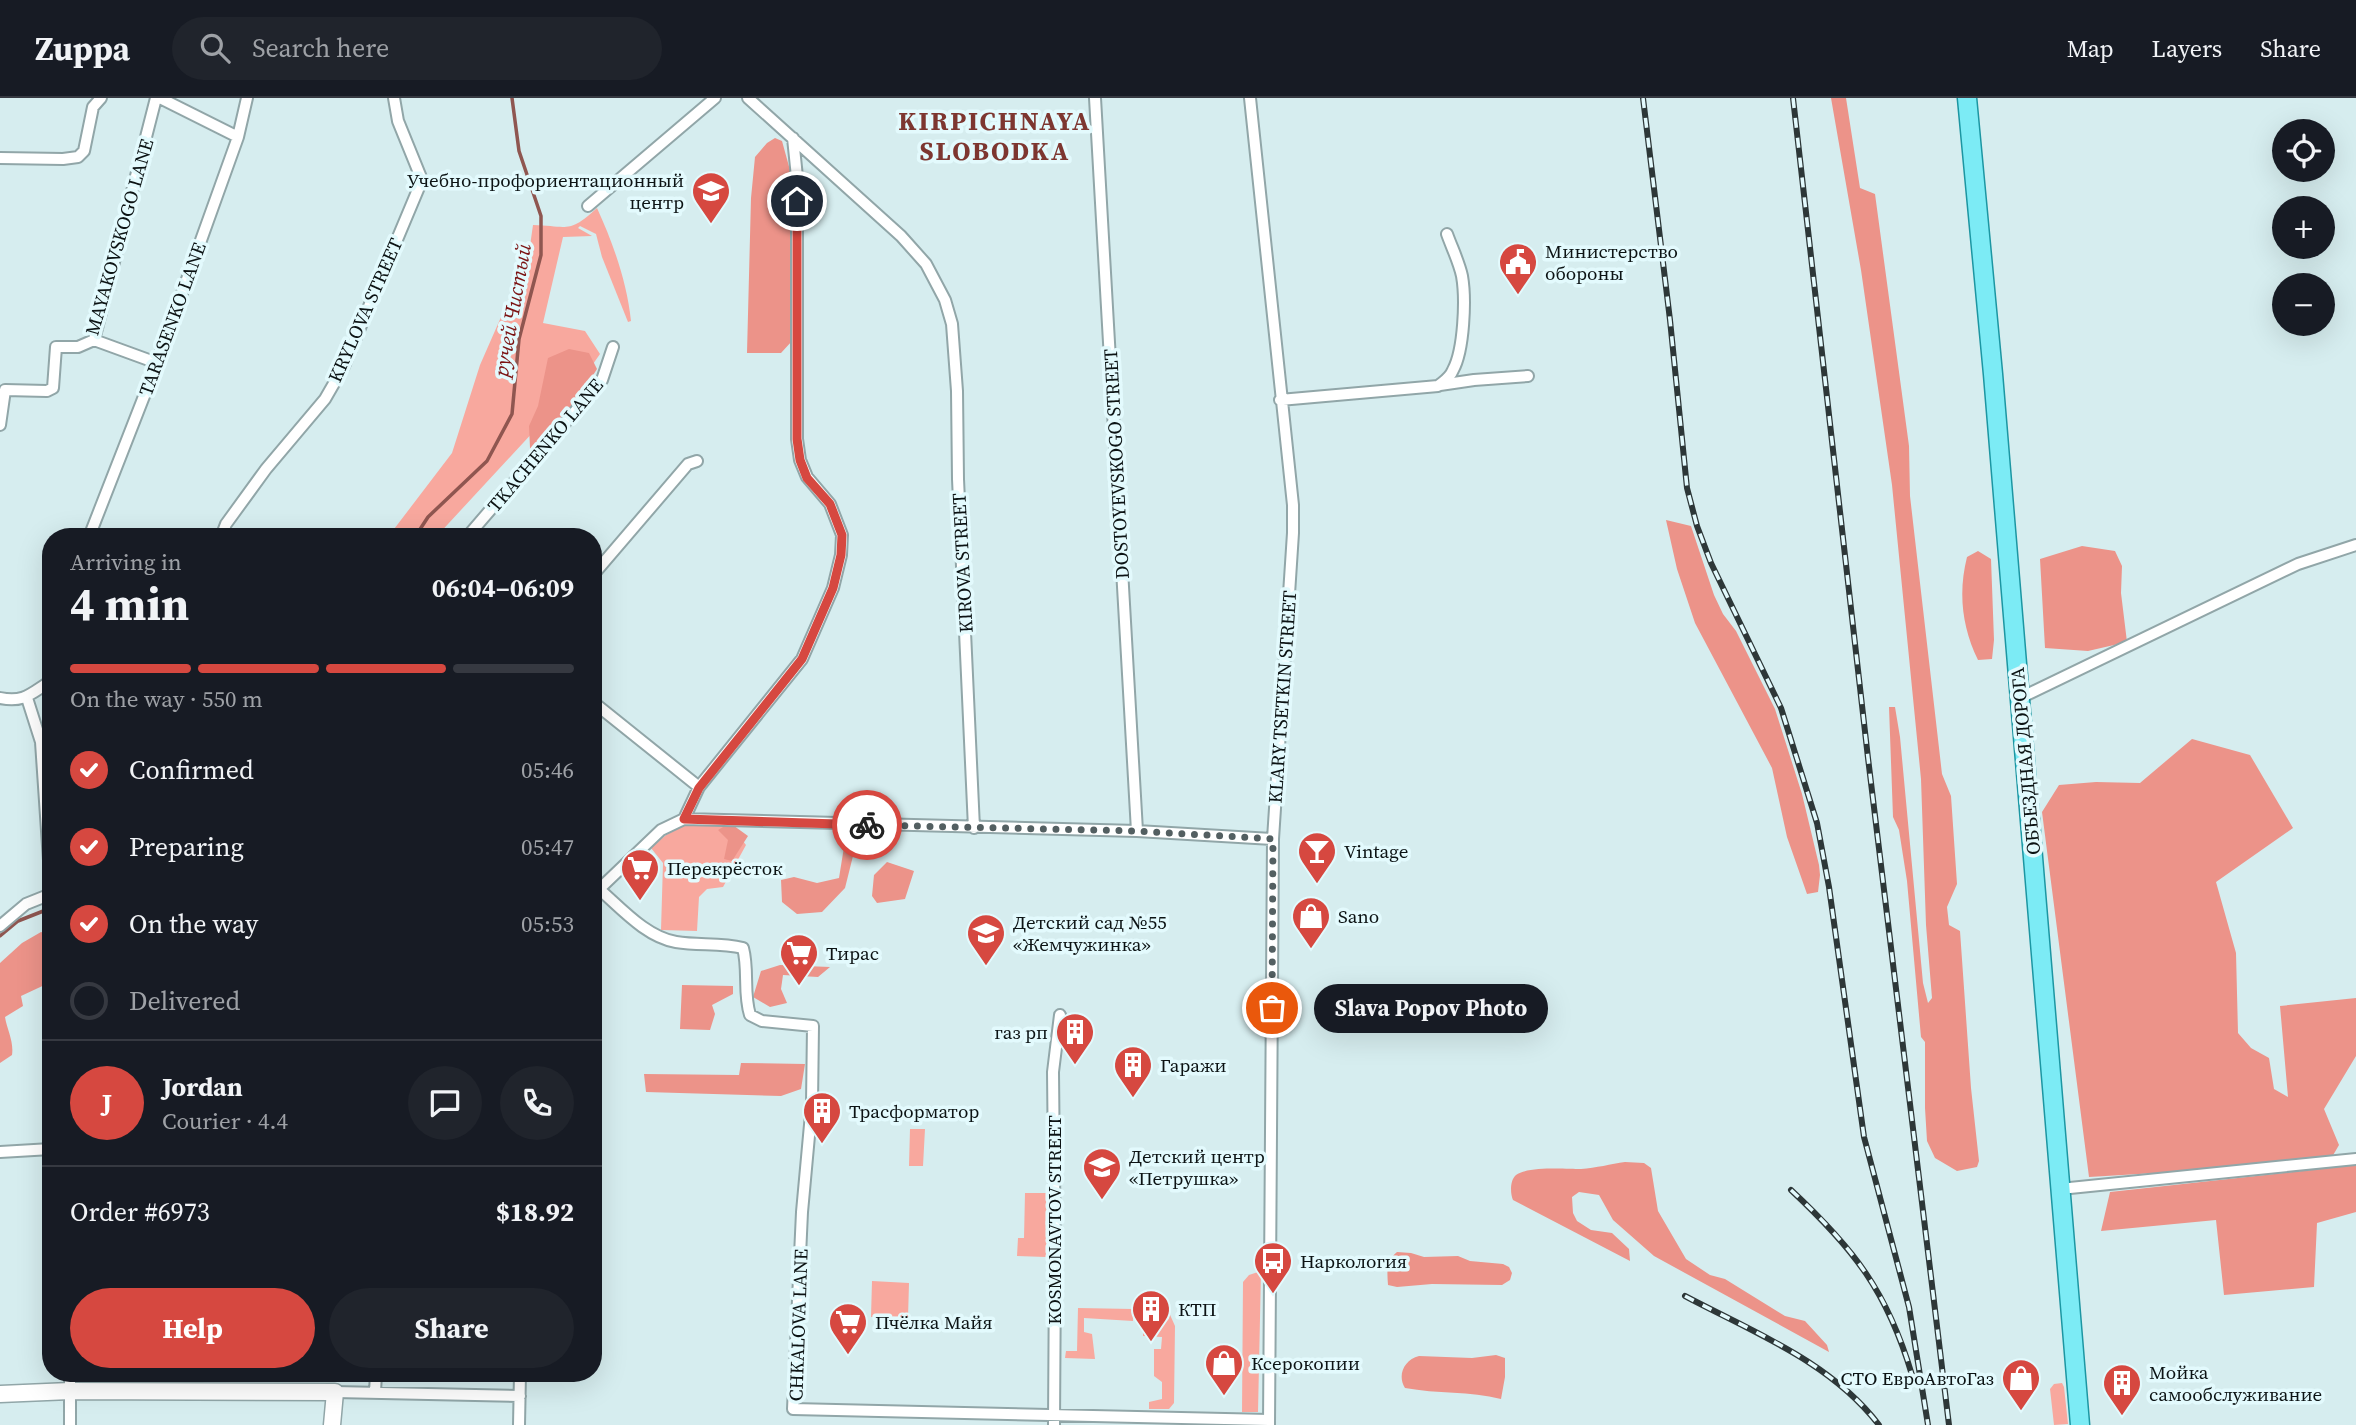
<!DOCTYPE html>
<meta charset="utf-8">
<style>
body{margin:0;font-family:"Source Serif 4",serif;background:#20242c;color:#f1f3f6;height:100vh;display:flex;flex-direction:column;font-size:26px;white-space:nowrap}
*{box-sizing:border-box;margin:0}
p{font-size:23px;color:#9ea1a6}
.icon{flex:none;width:38px;height:38px;fill:none;stroke:currentColor;stroke-width:2;stroke-linecap:round;stroke-linejoin:round}
.map{position:relative;flex:1;overflow:hidden}
.panel{position:absolute;left:42px;top:430px;width:560px;height:854px;display:flex;flex-direction:column;background:#171b24;border-radius:28px;box-shadow:0 7px 28px #0002}
.panel>*{flex:none}
.controls{position:absolute;left:2272px;top:21px;display:grid;gap:14px}
.controls a{display:grid;place-items:center;width:63px;height:63px;border-radius:50%;background:#171b24;box-shadow:0 7px 28px #0002;font-size:35px}
.pin{position:absolute;display:grid;place-items:center;width:60px;height:60px;color:#fff;margin:-30px;border:4px solid #fff;border-radius:50%;box-shadow:0 2px 7px #0007}
.courier{position:absolute;display:grid;place-items:center;width:70px;height:70px;margin:-35px;border:5px solid #d64840;border-radius:50%;background:#fff;color:#222;box-shadow:0 2px 9px #0007}
.bubble{position:absolute;height:49px;border-radius:24px;background:#171b24;box-shadow:0 7px 28px #0002;font-size:23px;font-weight:700;line-height:49px;text-align:center}
.headline em{font-style:normal;font-weight:700}
.headline div{display:flex;flex-direction:column-reverse}
.headline{display:flex;align-items:center;justify-content:space-between;height:119px;padding:0 28px}
h1{font-size:46px;font-weight:700;line-height:52px}
.bar{display:grid;grid-template-columns:repeat(4,1fr);gap:10px 7px;align-content:center;height:84px;padding:0 28px}
.bar i{height:9px;border-radius:5px;background:#363941}
.bar .current{background:#d64840}
.bar p{grid-column:span 4}
.line{display:flex;align-items:center;gap:18px;padding:0 28px;border-top:2px solid #363941}
.line div{flex:1}
.round{display:grid;place-items:center;flex:none;width:74px;height:74px;border-radius:37px;background:#20242c}
ol{padding:0 28px;list-style:none}
li{display:flex;align-items:center;gap:21px;height:77px}
li p{margin-inline-start:auto}
li .icon{padding:7px;border-radius:50%;background:#d64840;color:#fff;stroke-width:4}
li:last-child{color:#9ea1a6}
li i{width:38px;height:38px;border:4px solid #363941;border-radius:50%}
.primary-button{display:flex;gap:14px;margin-top:auto;padding:14px 28px}
.primary-button a{flex:1;height:80px;border-radius:42px;background:#d64840;color:#fff;font-size:28px;font-weight:700;line-height:80px;text-align:center}
.primary-button a+a{background:#20242c;color:#f1f3f6}
header{display:flex;align-items:center;gap:42px;box-sizing:border-box;height:98px;padding:0 35px;background:#171b24;border-bottom:2px solid #363941}
header strong{font-size:33px}
nav{display:flex;gap:38px;margin-inline-start:auto;font-size:24px}
.search{width:490px;height:63px;background:#20242c;display:flex;align-items:center;gap:18px;box-sizing:border-box;padding:0 24px;border-radius:38px;color:#9ea1a6;font-size:26px}
.map>svg:first-child{display:block}
.green{fill:#f8a89e}
.forest{fill:#ec9389}
.lines{fill:none;stroke-linecap:round;stroke-linejoin:round}
.stream{stroke:#8f5650;stroke-width:3.5}
.street-casing{stroke:#91a6a8;stroke-width:14}
.secondary-casing{stroke:#91a6a8;stroke-width:19}
.primary-casing{stroke:#1c96a2;stroke-width:21}
.street{stroke:#fff;stroke-width:10}
.secondary{stroke:#fff;stroke-width:16}
.primary{stroke:#7cebf5;stroke-width:18}
.rail-casing{stroke:#2d3738;stroke-width:6}
.rail{stroke:#e3fafd;stroke-width:3.5;stroke-dasharray:10;stroke-linecap:butt}
.done{stroke:#535f61;stroke-width:7;stroke-dasharray:0 12.6}
.route{stroke:#d64840;stroke-width:9}
.labels{text-anchor:middle;dominant-baseline:central;stroke-width:7;stroke-linejoin:round;paint-order:stroke}
.poi-label{font-size:19px;fill:#0c1314;stroke:#e3fafd;text-anchor:start}
.street-label{font-size:19px;fill:#0c1314;stroke:#e3fafd}
.water-label{font-size:21px;font-style:italic;fill:#7b1212;stroke:#e3fafd}
.district-label{font-size:26px;font-weight:bold;letter-spacing:2px;fill:#7d3630;stroke:#e3fafd}
</style>
<header>
<strong>Zuppa</strong>
<div class="search"><svg class="icon" aria-label="search" viewBox="0 0 24 24"><circle cx="10" cy="10" r="6"/><path d="M15 15l6 6"/></svg>Search here</div>
<nav><a>Map</a><a>Layers</a><a>Share</a></nav>
</header>
<div class="map">
<svg width="2356" height="1327" viewBox="0 0 2356 1327">
<rect width="100%" height="100%" fill="#d6edef"/>
<path class="green" d="M597,110C613,145 627,184 631,223L628,224L602,159L596,136L580,128L578,130L592,138L563,139L543,225L585,233L600,256L584,279L436,439H388L452,355L480,267L529,155L533,127C568,128 569,136 597,110Z
M686,726L731,728L746,747L723,789L707,791L699,799L697,833L661,832L663,765L651,750L666,737Z
M910,1031H925L923,1068H909Z
M1025,1095H1048L1046,1159L1017,1158L1018,1140H1024Z
M1261,1173L1258,1314H1242L1243,1184L1249,1177Z
M872,1183L909,1185L908,1220L871,1219Z
M1078,1210L1133,1211V1223L1084,1220V1234L1092,1236L1095,1261L1065,1260L1066,1253H1077Z
M1143,1210H1167L1175,1228L1174,1305L1169,1311H1149V1304L1162,1301V1284L1154,1278V1251H1161L1162,1239L1143,1238Z
M2062,1285L2064,1289L2068,1326L2054,1327L2050,1291L2054,1286Z"/>
<path class="forest" d="M1831,0H1846L1860,90L1875,96L1909,348L1910,398L1942,676L1951,698L1957,786L1947,809L1949,827L1960,833L1971,990L1979,1063L1977,1069L1957,1073L1935,1060L1927,1043L1925,1010V944L1921,939L1907,783L1899,732L1893,719L1889,609H1895L1900,639L1923,885L1928,905L1932,900L1926,827L1921,681L1892,387L1861,172Z
M775,40L782,43L793,83L792,243L781,255H747L751,100L755,59L767,45Z
M569,251L589,255L597,271L574,307L535,356L530,350L529,328L538,308L548,260Z
M1666,422L1691,428L1714,497L1723,516L1736,533L1775,611L1802,696L1819,767L1820,777L1818,794L1807,796L1787,739L1772,670L1695,525L1677,471Z
M2082,448L2115,453L2122,468L2121,495L2127,544L2088,553L2045,550L2040,461Z
M1978,453L1991,461L1994,542L1992,561L1978,562C1962,529 1958,495 1967,459Z
M2192,641L2250,657L2293,730L2216,784L2236,855L2238,935L2251,950L2269,960L2274,991L2288,999L2280,908L2356,900V958L2324,1011L2339,1047L2332,1059L2222,1071L2089,1079L2042,714L2059,687L2096,684L2140,685Z
M730,725L748,738L732,763L724,761L728,742L718,732Z
M844,749L854,754L845,790L822,814L797,816L782,804L781,782L794,779L817,785L839,780Z
M887,764L914,773L905,801L877,805L872,798L874,777Z
M41,834L51,837V884L21,898L23,908L5,919C7,932 14,943 12,957L0,965V865L22,845Z
M780,867L830,869L818,879L783,877L781,891L787,905L770,909L753,899L761,873Z
M682,887L733,888V896L712,907L715,916L710,932L680,931Z
M741,965L805,966L801,991L781,998L646,994L644,976L739,977Z
M1625,1064L1644,1065L1651,1070L1658,1113L1686,1161L1710,1177L1725,1181L1785,1218L1805,1223L1827,1247L1829,1254L1654,1158L1613,1122L1599,1097L1579,1094L1572,1099L1573,1115L1577,1123L1591,1132L1612,1135L1629,1151L1630,1163L1513,1102C1510,1095 1510,1082 1516,1077C1528,1068 1566,1071 1581,1071C1596,1070 1611,1066 1625,1064Z
M2356,1067V1114L2317,1125L2314,1189L2224,1197L2216,1122L2101,1133L2110,1094Z
M1397,1154L1411,1155L1424,1159L1458,1158L1470,1163L1503,1166L1509,1169L1512,1175L1510,1182L1502,1187L1432,1186L1397,1189L1388,1187C1387,1173 1386,1163 1397,1154Z
M1496,1257L1505,1260V1279L1501,1301C1470,1293 1437,1296 1405,1290C1397,1277 1404,1262 1419,1258L1472,1260Z"/>
<g class="lines">
<path class="stream" d="M415,439L428,419L487,363L512,316L519,241L541,157V118L519,53L512,0
M0,838L18,823L51,810"/>
<defs>
<path id="street" d="M160,0L238,39
M748,0L901,138L926,166L945,202L952,226L957,293L958,381L974,730
M1095,0L1137,733
M1250,0L1293,407V435L1273,741L1269,1327
M0,60L63,61L78,59L84,53L93,9L101,0
M588,108L715,0
M94,242L157,265
M1440,287L1474,282L1528,278
M1280,302L1438,288C1444,283 1450,280 1453,272C1464,252 1466,201 1462,178C1459,164 1452,150 1447,136
M0,327L5,292L47,293L53,290L56,249H78L94,242L156,0
M89,439L157,265L238,39L247,0
M221,439L226,426L266,371L325,301L344,268L422,82L398,23L394,0
M467,439L602,282L613,249
M593,477L682,373L688,366L697,363
M0,600C25,605 31,595 51,583
M27,600L41,644L51,792
M2020,600L2298,466L2356,447
M593,604L699,689
M684,721L1137,733L1273,741
M599,791C621,810 646,839 676,844C699,848 720,844 743,850C749,872 743,895 750,917L762,923L813,928L812,1005L802,1114L793,1311L1269,1322
M593,797L661,732L684,721L699,689L802,561L833,490L841,457L842,437L830,406L807,379L800,362L797,341V79L793,40
M0,828L26,806L51,796
M0,1054L51,1051
M2060,1091L2356,1061
M70,1276V1327
M335,1294L520,1298
M375,1294L376,1276
M519,1327L520,1276
M1054,1327L1055,1168L1053,974L1060,917"/>
<path id="secondary" d="M0,1296L70,1293L335,1294L332,1327"/>
<path id="primary" d="M1967,0L1993,276L2080,1327"/>
</defs>
<use href="#street" class="street-casing"/>
<use href="#secondary" class="secondary-casing"/>
<use href="#primary" class="primary-casing"/>
<use href="#street" class="street"/>
<use href="#secondary" class="secondary"/>
<use href="#primary" class="primary"/>
<defs>
<path id="rail" d="M1643,0L1670,222L1687,390L1697,428L1711,465L1781,610L1817,725L1829,789L1864,1039L1909,1209L1928,1327
M1793,0L1868,660L1949,1327
M1791,1092C1854,1151 1887,1193 1912,1277
M1685,1198C1753,1234 1831,1264 1879,1327"/>
</defs>
<use href="#rail" class="rail-casing"/>
<use href="#rail" class="rail"/>
</g>
<g class="lines">
<path class="done" d="M867,727L1137,733L1273,741L1272,910"/>
<path class="route" d="M797,103V341L800,362L807,380L830,406L842,437L841,457L833,490L802,561L699,690L684,721L867,727"/>
</g>
<defs>
<symbol id="school-pin" viewBox="-11 -11 22 30"><path d="M0 17L-7.5 6A9.5 9.5 0 1 1 7.5 6Z" fill="#d64840" stroke="#e3fafd"/><path d="M0-5L7-2L0 1L-7-2ZM-4 1L0 2.5L4 1V4Q0 6-4 4Z" fill="#fff"/></symbol>
<symbol id="civic-pin" viewBox="-11 -11 22 30"><path d="M0 17L-7.5 6A9.5 9.5 0 1 1 7.5 6Z" fill="#d64840" stroke="#e3fafd"/><path d="M-.6-6.5H3V-4.5H.6V-3L4-1V1h2V6H-6V1h2V-1L-.6-3ZM-1.2 2.5V6h2.4V2.5Z" fill="#fff"/></symbol>
<symbol id="bar-pin" viewBox="-11 -11 22 30"><path d="M0 17L-7.5 6A9.5 9.5 0 1 1 7.5 6Z" fill="#d64840" stroke="#e3fafd"/><path d="M-6-5H6L.8 .8V4.5H3.5V6h-7V4.5H-.8V.8Z" fill="#fff"/></symbol>
<symbol id="supermarket-pin" viewBox="-11 -11 22 30"><path d="M0 17L-7.5 6A9.5 9.5 0 1 1 7.5 6Z" fill="#d64840" stroke="#e3fafd"/><path d="M-6-5.5h2.5l.6 2H6L4.5 2H-2.5L-4.4-4H-6ZM-1.5 3.2a1.3 1.3 0 1 0 .1 0ZM3 3.2a1.3 1.3 0 1 0 .1 0Z" fill="#fff"/></symbol>
<symbol id="shop-pin" viewBox="-11 -11 22 30"><path d="M0 17L-7.5 6A9.5 9.5 0 1 1 7.5 6Z" fill="#d64840" stroke="#e3fafd"/><path d="M-5-2.5h2.3a2.7 3.5 0 0 1 5.4 0H5L5.5 6h-11ZM-1.5-2.5h3a1.5 2.3 0 0 0-3 0Z" fill="#fff"/></symbol>
<symbol id="building-pin" viewBox="-11 -11 22 30"><path d="M0 17L-7.5 6A9.5 9.5 0 1 1 7.5 6Z" fill="#d64840" stroke="#e3fafd"/><path d="M-4-6H4V6H1V3H-1V6H-4ZM-2.5-4.3h1.7v1.8h-1.7ZM.8-4.3h1.7v1.8H.8ZM-2.5-1h1.7V.8h-1.7ZM.8-1h1.7V.8H.8Z" fill="#fff"/></symbol>
<symbol id="bus-pin" viewBox="-11 -11 22 30"><path d="M0 17L-7.5 6A9.5 9.5 0 1 1 7.5 6Z" fill="#d64840" stroke="#e3fafd"/><path d="M-5-6H5V4H4V6H2V4H-2V6H-4V4H-5ZM-3.5-4V0h7V-4ZM-3.5 1.2v1.5H-2V1.2ZM2 1.2v1.5H3.5V1.2Z" fill="#fff"/></symbol>
</defs>
<g fill-rule="evenodd">
<use href="#school-pin" x="689" y="71" width="44" height="60"/>
<use href="#civic-pin" x="1496" y="142" width="44" height="60"/>
<use href="#bar-pin" x="1295" y="731" width="44" height="60"/>
<use href="#supermarket-pin" x="618" y="748" width="44" height="60"/>
<use href="#shop-pin" x="1289" y="796" width="44" height="60"/>
<use href="#school-pin" x="964" y="813" width="44" height="60"/>
<use href="#supermarket-pin" x="777" y="833" width="44" height="60"/>
<use href="#building-pin" x="1053" y="912" width="44" height="60"/>
<use href="#building-pin" x="1111" y="945" width="44" height="60"/>
<use href="#building-pin" x="800" y="991" width="44" height="60"/>
<use href="#school-pin" x="1080" y="1047" width="44" height="60"/>
<use href="#bus-pin" x="1251" y="1141" width="44" height="60"/>
<use href="#building-pin" x="1129" y="1189" width="44" height="60"/>
<use href="#supermarket-pin" x="826" y="1202" width="44" height="60"/>
<use href="#shop-pin" x="1202" y="1243" width="44" height="60"/>
<use href="#shop-pin" x="1999" y="1258" width="44" height="60"/>
<use href="#building-pin" x="2100" y="1263" width="44" height="60"/>
</g>
<g class="labels">
<g class="poi-label">
<text x="684" y="82" text-anchor="end">Учебно-профориентационный<tspan x="684" dy="22">центр</tspan></text>
<text x="1545" y="153">Министерство<tspan x="1545" dy="22">обороны</tspan></text>
<text x="1344" y="753">Vintage</text>
<text x="667" y="770">Перекрёсток</text>
<text x="1338" y="818">Sano</text>
<text x="1013" y="824">Детский сад №55<tspan x="1013" dy="22">«Жемчужинка»</tspan></text>
<text x="826" y="855">Тирас</text>
<text x="1048" y="934" text-anchor="end">газ рп</text>
<text x="1160" y="967">Гаражи</text>
<text x="849" y="1013">Трасформатор</text>
<text x="1129" y="1058">Детский центр<tspan x="1129" dy="22">«Петрушка»</tspan></text>
<text x="1300" y="1163">Наркология</text>
<text x="1178" y="1211">КТП</text>
<text x="875" y="1224">Пчёлка Майя</text>
<text x="1251" y="1265">Ксерокопии</text>
<text x="2149" y="1274">Мойка<tspan x="2149" dy="22">самообслуживание</tspan></text>
<text x="1994" y="1280" text-anchor="end">СТО ЕвроАвтоГаз</text>
</g>
<g class="street-label">
<text transform="translate(119 139) rotate(-74)">MAYAKOVSKOGO LANE</text>
<text transform="translate(365 212) rotate(-66)">KRYLOVA STREET</text>
<text transform="translate(172 221) rotate(-70)">TARASENKO LANE</text>
<text transform="translate(545 347) rotate(-50)">TKACHENKO LANE</text>
<text transform="translate(1116 366) rotate(-93)">DOSTOYEVSKOGO STREET</text>
<text transform="translate(962 465) rotate(-93)">KIROVA STREET</text>
<text transform="translate(1282 599) rotate(-86)">KLARY TSETKIN STREET</text>
<text transform="translate(2025 663) rotate(-95)">ОБЪЕЗДНАЯ ДОРОГА</text>
<text transform="translate(1054 1122) rotate(-90)">KOSMONAVTOV STREET</text>
<text transform="translate(798 1227) rotate(-88)">CHKALOVA LANE</text>
</g>
<g class="water-label">
<text transform="translate(512 212) rotate(-80)">ручей Чистый</text>
</g>
<g class="district-label">
<text x="995" y="23">KIRPICHNAYA<tspan x="995" dy="30">SLOBODKA</tspan></text>
</g>
</g>
</svg>
<div class="controls">
<a><svg class="icon" aria-label="locate" viewBox="0 0 24 24"><circle cx="12" cy="12" r="6"/><path d="M12 2v4M12 18v4M2 12h4M18 12h4"/></svg></a>
<a>+</a>
<a>−</a>
</div>
<div class="pin" style="left:1272px;top:910px;background:#ea580c"><svg class="icon" aria-label="bag" viewBox="0 0 24 24"><path d="M5 8h14l-1 12H6zM9 8a3 3 0 0 1 6 0"/></svg></div>
<div class="pin" style="left:797px;top:103px;background:#1f2937"><svg class="icon" aria-label="home" viewBox="0 0 24 24"><path d="M3 11l9-7 9 7M6 9v11h12V9"/></svg></div>
<div class="courier" style="left:867px;top:727px"><svg class="icon" aria-label="bike" viewBox="0 0 24 24"><circle cx="6" cy="16" r="4"/><circle cx="18" cy="16" r="4"/><path d="M6 16l4-8h5l3 8M10 8l3 8H6M13 5h3"/></svg></div>
<div class="bubble" style="left:1314px;top:886px;width:234px">Slava Popov Photo</div>
<section class="panel">
<div class="headline"><div><h1>4 min</h1><p>Arriving in</p></div><em>06:04–06:09</em></div>
<div class="bar"><i class="current"></i><i class="current"></i><i class="current"></i><i></i><p>On the way · 550 m</p></div>
<ol>
<li><svg class="icon" aria-label="check" viewBox="0 0 24 24"><path d="M5 12l5 5 9-10"/></svg>Confirmed<p>05:46</p></li>
<li><svg class="icon" aria-label="check" viewBox="0 0 24 24"><path d="M5 12l5 5 9-10"/></svg>Preparing<p>05:47</p></li>
<li><svg class="icon" aria-label="check" viewBox="0 0 24 24"><path d="M5 12l5 5 9-10"/></svg>On the way<p>05:53</p></li>
<li><i></i>Delivered</li>
</ol>
<div class="line" style="height:126px"><b class="round" style="background:#d64840;color:#fff">J</b><div><b>Jordan</b><p>Courier · 4.4</p></div><a class="round"><svg class="icon" aria-label="chat" viewBox="0 0 24 24"><path d="M4 5h16v11H9l-5 4z"/></svg></a><a class="round"><svg class="icon" aria-label="phone" viewBox="0 0 24 24"><path d="M5 4h4l2 5-3 2q2 4 5 5l2-3 5 2v4C11 20 4 13 5 4z"/></svg></a></div>
<div class="line" style="height:91px"><div>Order #6973</div><b>$18.92</b></div>
<div class="primary-button"><a>Help</a><a>Share</a></div>
</section>
</div>
